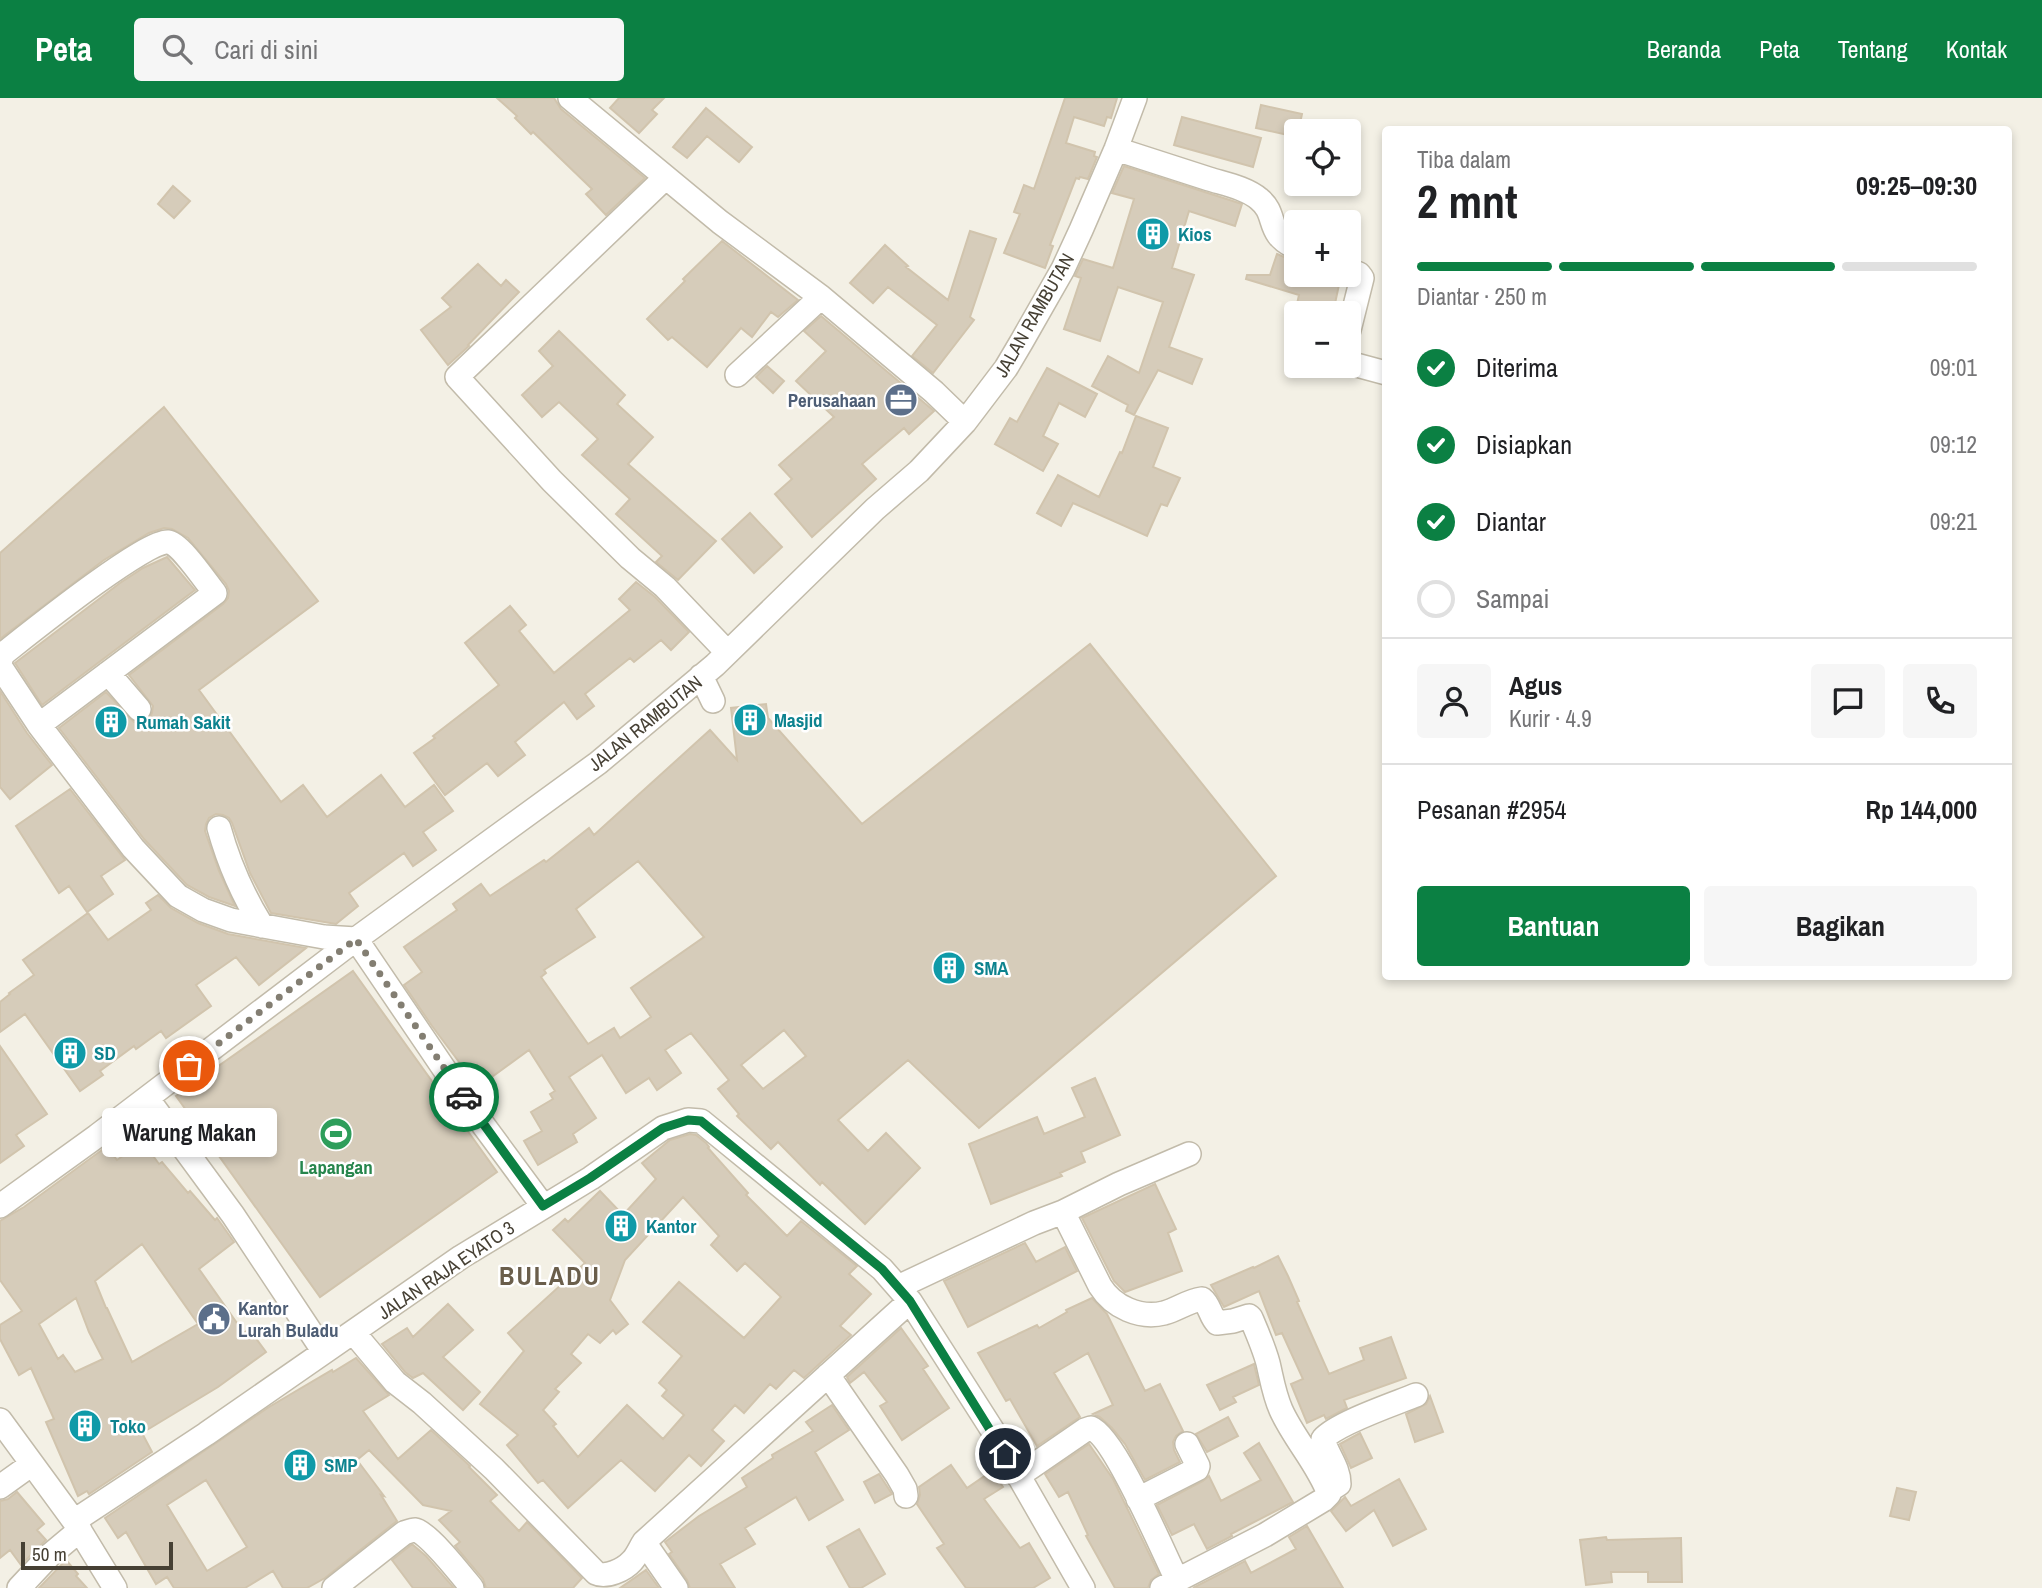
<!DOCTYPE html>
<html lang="id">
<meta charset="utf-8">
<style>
body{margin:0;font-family:"Archivo Narrow",sans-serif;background:#f6f6f6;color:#202124;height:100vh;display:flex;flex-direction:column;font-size:26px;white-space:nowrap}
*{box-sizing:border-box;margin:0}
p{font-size:23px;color:#757577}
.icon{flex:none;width:38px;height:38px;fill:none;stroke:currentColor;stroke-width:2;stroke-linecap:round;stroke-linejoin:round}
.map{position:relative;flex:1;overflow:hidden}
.sheet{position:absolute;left:1382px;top:28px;width:630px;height:854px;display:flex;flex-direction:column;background:#fff;border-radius:7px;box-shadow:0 4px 10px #0003}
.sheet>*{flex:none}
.buttons{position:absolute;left:1284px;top:21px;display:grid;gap:14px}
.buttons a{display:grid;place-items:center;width:77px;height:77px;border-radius:7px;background:#fff;box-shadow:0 4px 10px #0003;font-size:35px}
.scale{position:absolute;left:21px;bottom:18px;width:152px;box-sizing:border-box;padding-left:7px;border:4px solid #464034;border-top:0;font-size:19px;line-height:24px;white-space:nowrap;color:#464034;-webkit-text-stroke:5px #fff;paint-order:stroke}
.pin{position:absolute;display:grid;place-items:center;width:60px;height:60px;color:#fff;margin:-30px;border:4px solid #fff;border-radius:50%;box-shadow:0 2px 7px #0007}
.courier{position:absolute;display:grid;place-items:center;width:70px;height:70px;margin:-35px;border:5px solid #0b8043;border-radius:50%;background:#fff;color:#222;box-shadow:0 2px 9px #0007}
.bubble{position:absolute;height:49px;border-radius:7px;background:#fff;box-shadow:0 4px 10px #0003;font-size:23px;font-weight:800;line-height:49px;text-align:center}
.head em{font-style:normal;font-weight:800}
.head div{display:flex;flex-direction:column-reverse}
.head{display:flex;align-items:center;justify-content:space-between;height:119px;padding:0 35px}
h1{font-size:46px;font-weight:800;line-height:52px}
.bar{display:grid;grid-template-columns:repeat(4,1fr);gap:10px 7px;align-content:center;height:84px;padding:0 35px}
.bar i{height:9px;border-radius:5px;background:#e0e0e0}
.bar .current{background:#0b8043}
.bar p{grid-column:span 4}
.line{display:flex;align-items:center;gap:18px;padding:0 35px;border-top:2px solid #e0e0e0}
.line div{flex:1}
.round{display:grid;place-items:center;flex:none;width:74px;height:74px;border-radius:7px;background:#f6f6f6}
ol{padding:0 35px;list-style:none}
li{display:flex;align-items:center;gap:21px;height:77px}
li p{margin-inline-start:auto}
li .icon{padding:7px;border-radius:50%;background:#0b8043;color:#fff;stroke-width:4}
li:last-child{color:#757577}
li i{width:38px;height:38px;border:4px solid #e0e0e0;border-radius:50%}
.cta{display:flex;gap:14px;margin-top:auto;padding:14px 35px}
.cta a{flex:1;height:80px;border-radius:7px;background:#0b8043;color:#fff;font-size:28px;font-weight:800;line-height:80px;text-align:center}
.cta a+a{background:#f6f6f6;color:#202124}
header{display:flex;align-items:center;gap:42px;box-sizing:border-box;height:98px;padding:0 35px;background:#0b8043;color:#fff}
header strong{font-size:33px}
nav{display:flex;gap:38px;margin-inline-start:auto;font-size:24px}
.search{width:490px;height:63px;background:#f6f6f6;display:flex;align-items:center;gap:18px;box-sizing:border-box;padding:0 24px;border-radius:7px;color:#757577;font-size:26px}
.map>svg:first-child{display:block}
.building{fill:#d6ccba;stroke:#d1c4ad;stroke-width:2;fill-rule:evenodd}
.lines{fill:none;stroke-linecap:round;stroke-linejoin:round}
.minor-casing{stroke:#c2bbaa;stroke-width:26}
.minor{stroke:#fff;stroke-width:23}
.done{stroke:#837e72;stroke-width:7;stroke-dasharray:0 12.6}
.route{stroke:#0b8043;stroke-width:9}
.labels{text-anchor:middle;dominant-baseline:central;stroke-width:5;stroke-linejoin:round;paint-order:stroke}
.culture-label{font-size:19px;font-weight:bold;fill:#0d838f;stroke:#fff;text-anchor:start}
.street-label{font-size:19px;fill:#464034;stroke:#fff}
.service-label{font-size:19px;font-weight:bold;fill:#4e5e75;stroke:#fff;text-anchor:end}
.leisure-label{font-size:19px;font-weight:bold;fill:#27864d;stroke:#fff}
.district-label{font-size:26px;font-weight:bold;letter-spacing:2px;fill:#6a5e4b;stroke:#fff}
</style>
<header>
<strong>Peta</strong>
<div class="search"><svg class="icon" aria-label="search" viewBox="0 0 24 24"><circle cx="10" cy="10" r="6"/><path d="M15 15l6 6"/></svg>Cari di sini</div>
<nav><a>Beranda</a><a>Peta</a><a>Tentang</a><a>Kontak</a></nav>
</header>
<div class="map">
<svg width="2042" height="1490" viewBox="0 0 2042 1490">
<rect width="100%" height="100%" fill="#f3f0e5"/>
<path class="building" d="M497,0H554L561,11L645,80L606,117L586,96L592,91L533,34L531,36L515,20L517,18Z
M619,0H664L652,12L657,16L639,35L610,10Z
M1065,0H1117L1111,20L1107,19L1104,28L1074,19L1066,45L1095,54L1094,58L1097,59L1088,81L1080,79L1079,81L1076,80L1050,147L1053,148L1045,170L1004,155L1020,116L1014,114L1024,87L1034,91Z
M1261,7L1302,16L1297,39L1256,30Z
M706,10L752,49L739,64L707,38L687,60L673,49Z
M1182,19L1261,40L1253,69L1174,47Z
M1124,68L1242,106L1235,128L1189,113L1172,170L1194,177L1169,249L1202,261L1192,286L1158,272L1134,317L1126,313L1128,307L1092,288L1108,258L1139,275L1163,204L1118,189L1100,243L1064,231L1081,180L1075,178L1083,161L1113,170L1134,101L1112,95Z
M173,88L190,103L174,120L158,106Z
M970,133L996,141L970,219L974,222L933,275L912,258L937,227L888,189L873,205L850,185L885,147L908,168L906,169L948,202Z
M722,143L798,202L778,219L771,214L752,239L741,230L707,269L672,239L668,242L647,221L685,183L683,181Z
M1277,156L1296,164L1292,177H1336L1340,182L1333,215H1295L1299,197L1246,181L1247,177H1270Z
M478,166L501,188L506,182L519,194L468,247L469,248L448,267L421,232L451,209L442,200Z
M821,218L934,313L909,336L904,330L862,366L876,381L812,439L775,396L792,381L779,367L834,319L796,283L826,253L804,233Z
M559,233L625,297L617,306L653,339L628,366L716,443L678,482L656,464L662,458L616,416L630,401L582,357L598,341L559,304L542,319L522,297L553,268L539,253Z
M767,268L784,283L773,295L756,279Z
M1047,270L1097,296L1085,319L1059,305L1043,338L1058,346L1043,373L995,346L1010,320L1017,324Z
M164,309L318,503L199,592L281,704L303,687L327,719L381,677L405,709L434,687L453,713L423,734L436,752L413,768L404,755L349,795L358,808L336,826L271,815L250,775L232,725L229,720L223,717L216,716L209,720L206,726L205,733L219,773L235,808L209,799L187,787L144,741L59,630L106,594L134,624L141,625L149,621L152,615L153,608L129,577L223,506L228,500L229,493L226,486L188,440L172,431L164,430L149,435L104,462L0,541V455Z
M1136,318L1168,330L1153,369L1180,380L1167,408L1161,406L1147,438L1073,405L1061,428L1037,415L1058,377L1099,399L1120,354L1122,355Z
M750,415L782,449L754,475L722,441Z
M167,459L195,492L42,607L15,565L120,485L143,470Z
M636,484L655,499L689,534L671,552L661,542L634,564L630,560L585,596L594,608L577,621L564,604L515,644L525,657L498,678L487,665L445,697L414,655L435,640L433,638L499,587L465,545L510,508L526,527L519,533L554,575L630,512L619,501Z
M1090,546L1276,778L979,1030L908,962L838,1022L868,1053L886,1035L920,1070L865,1126L822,1084L820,1087L778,1044L771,1051L737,1018L739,1016L718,991L729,982L691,935L665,952L681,975L657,992L649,980L626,995L602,957L569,979L596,1020L573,1036L577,1044L538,1067L524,1043L542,1033L531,1014L553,1001L550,996L555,993L529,952L478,989L432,928L404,887L422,874L404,849L457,812L453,806L481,786L490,798L544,762L546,764L589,730L594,737L710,632L737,662L731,610L766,606L768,620L862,726ZM638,763L704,839L631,890L651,919L620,940L614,930L588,946L541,879L546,875L544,872L595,839L576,811ZM784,932L806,958L763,991L741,967Z
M0,593L27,635L52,667L10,701L0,689Z
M70,691L125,762L101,778L113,796L87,814L69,788L59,795L16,728Z
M158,797L171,810L198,825L228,836L306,850L259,887L236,859L196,887L211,908L166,940L161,933L136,951L134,948L100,973L103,977L80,993L25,916L0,934V904L10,896L9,895L34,877L23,862L88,815L108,842L151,812L146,805Z
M353,873L497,1074L320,1199L176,998Z
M0,948L47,1016L16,1037L24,1048L0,1065Z
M1095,980L1120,1037L1081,1054L1085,1064L1060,1075L1062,1078L991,1106L969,1046L1037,1019L1044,1036L1085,1019L1072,990Z
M690,1036L696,1037L706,1045L709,1049L708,1050L748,1095L746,1097L787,1138L801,1123L857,1168L849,1176L871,1196L840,1228L851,1237L804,1280L794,1272L776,1291L770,1286L744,1315L735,1307L712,1332L724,1343L701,1368L689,1357L655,1393L621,1362L568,1410L543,1382L538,1385L507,1347L518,1337L480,1306L524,1253L508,1235L585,1165L553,1132L565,1121L568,1124L600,1093L623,1117L656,1081L642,1065L670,1042ZM683,1099L719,1138L711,1147L737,1173L745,1165L781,1199L744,1240L679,1184L643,1224L682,1258L659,1285L667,1292L662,1298L684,1317L663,1341L627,1307L578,1359L553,1328L556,1326L543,1312L559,1294L555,1291L581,1265L571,1256L588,1236L600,1245L613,1232L616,1236L628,1226L610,1202L625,1162Z
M143,1044L159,1066L162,1064L188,1095L190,1093L215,1122L217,1120L234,1144L199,1171L244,1235L249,1231L266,1254L218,1289L142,1335L152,1354L89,1396L87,1393L78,1398L46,1324L54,1321L31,1270L19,1277L0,1241V1227L22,1213L0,1182V1123L24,1109L106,1049L117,1062ZM142,1146L198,1226L132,1264L107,1210H106L95,1183ZM76,1200L89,1234L103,1261L75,1274L63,1257L58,1261L39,1226Z
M1155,1086L1176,1131L1168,1135L1182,1173L1125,1194L1114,1183L1082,1120Z
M1025,1145L1036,1164L1065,1149L1077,1173L968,1229L944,1183Z
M1278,1158L1288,1178L1299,1203L1297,1204L1329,1276L1364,1262L1360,1250L1391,1239L1406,1280L1344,1302L1347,1310L1326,1321L1324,1317L1307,1325L1291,1286L1303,1281L1282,1235L1276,1237L1259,1193L1224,1209L1211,1187L1253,1169L1254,1170Z
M1092,1200L1107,1216L1145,1293L1160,1286L1183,1333L1176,1338L1173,1344L1174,1352L1180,1364L1145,1382L1125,1346L1112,1330L1100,1319L1093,1316L1113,1307L1088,1255L1054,1275L1080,1319L1037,1348L1010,1301L1006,1303L978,1255L1037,1227L1039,1230L1067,1214L1066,1212Z
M448,1206L473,1232L443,1259L480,1294L463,1312L423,1275L413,1280L405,1274L382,1246L407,1230L413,1239Z
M901,1230L928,1268L923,1271L949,1310L902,1342L880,1308L887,1304L864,1274L850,1285L847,1279Z
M356,1260L389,1297L363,1313L398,1361L431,1332L470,1368L469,1369L497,1397L490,1403L519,1433L527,1424L582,1480L573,1490H486L483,1481L455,1448L460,1444L439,1422L451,1413L423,1407L369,1352L357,1362L384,1398L381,1397L397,1423L325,1480L307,1490H283L273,1473L245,1490H174L167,1479L156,1486L126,1434L118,1440L105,1420L269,1309L332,1272L333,1274ZM206,1382L247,1449L207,1473L167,1407Z
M1254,1266L1259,1287L1233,1299L1236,1304L1220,1312L1207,1287Z
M1430,1298L1443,1334L1415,1344L1406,1316L1426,1306Z
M832,1307L849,1332L815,1354L843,1402L809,1422L796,1399L745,1430L755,1446L720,1466L735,1490H690L687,1482L669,1456L672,1454L665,1444L699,1418L747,1389L742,1380L773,1360L772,1357L813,1333L806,1324Z
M1228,1319L1238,1338L1207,1354L1196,1336Z
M1360,1335L1372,1360L1351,1370L1340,1346Z
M1259,1345L1293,1404L1231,1436L1232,1438L1207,1451L1194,1426L1172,1437L1157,1407L1203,1383L1209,1378L1221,1403L1261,1382L1244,1355Z
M1089,1346L1113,1381L1159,1476L1151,1482L1148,1490H1115L1086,1438L1088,1437L1068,1394L1059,1399L1045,1376Z
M951,1367L967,1390L992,1373L1003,1389L984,1401L1020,1450L1029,1445L1050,1480L1033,1490H966L937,1450L944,1446L917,1406L920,1397L919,1389Z
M879,1376L892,1396L875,1405L864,1384Z
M1399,1381L1426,1431L1393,1448L1374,1412L1346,1433L1331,1413L1345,1399L1351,1408Z
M1897,1390L1916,1394L1909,1422L1890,1418Z
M17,1394L44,1426L37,1432L46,1442L21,1467L10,1452L0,1460V1403L8,1401Z
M1307,1428L1343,1490H1193L1245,1463L1251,1475L1296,1451L1289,1439Z
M859,1431L885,1476L861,1490H850L827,1449Z
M1606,1439L1607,1442L1681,1440L1682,1484H1648V1474H1611L1612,1484L1586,1487L1580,1442Z
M411,1447H413L426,1458L454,1490H413L392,1462Z
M66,1462L78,1476L76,1478L87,1490H39Z
M646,1472L659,1490H620Z"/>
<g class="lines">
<defs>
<path id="minor" d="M570,0L720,124L821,199L934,294L965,324
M1116,51C1147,61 1178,71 1209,81C1225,86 1246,90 1259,101C1279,117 1264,136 1297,150
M665,80L457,279L552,383L630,460L665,489L727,554
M1349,172L1359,176L1362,180L1349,232
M1349,265L1386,275
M737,277L821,199
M0,564L3,556C26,538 145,442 168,444C180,445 206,484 215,495L39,627
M0,568L39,627L133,750L178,798L203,812L231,822L324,839L356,841L470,1009L543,1108
M108,575L139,611
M701,578L713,603
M219,730C229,766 242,796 262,828
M147,1000L233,1117L324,1254
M0,1108L97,1038L356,841L598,665L715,567L875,411L919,373L965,324L1006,270L1022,243L1063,171L1081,132L1116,51L1135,0
M1063,1114L1119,1086L1189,1056
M898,1189L1034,1125L1063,1114L1100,1188C1113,1209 1140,1221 1164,1215C1178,1211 1188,1203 1202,1201C1210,1207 1210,1218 1217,1225L1233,1223L1249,1218L1251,1220C1257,1234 1264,1250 1268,1265C1272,1282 1274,1296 1281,1312C1294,1341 1318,1366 1329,1396L1323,1402L1265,1437L1162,1490
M353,1234L395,1284L422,1305L494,1371L596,1475C606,1480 624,1472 632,1463C637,1458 640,1450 644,1444
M828,1277L897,1377L905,1391L906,1398
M0,1322L74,1423L115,1490
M1018,1378L1085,1332L1091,1330C1115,1339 1163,1454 1177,1482
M0,1389L32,1366
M1328,1393L1339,1386C1339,1369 1327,1357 1323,1341C1337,1325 1394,1306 1416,1297
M1138,1401L1197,1371L1198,1368L1187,1346
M74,1423L206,1336L461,1159L591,1080L663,1030L688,1022L701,1023L882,1171L910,1203L993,1333L1083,1490
M19,1490L50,1457L80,1432
M334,1490L404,1435C407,1434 412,1432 415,1432C427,1433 463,1479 472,1490
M676,1490L644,1444L910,1203"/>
</defs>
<use href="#minor" class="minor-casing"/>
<use href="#minor" class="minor"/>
</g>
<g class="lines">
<path class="done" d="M189,968L356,841L464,999"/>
<path class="route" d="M464,999L543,1108L590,1080L663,1030L688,1022L701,1023L882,1171L910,1203L1005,1356"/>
</g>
<defs>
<symbol id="building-disc" viewBox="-11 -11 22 22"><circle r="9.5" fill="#0f9aa8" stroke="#fff"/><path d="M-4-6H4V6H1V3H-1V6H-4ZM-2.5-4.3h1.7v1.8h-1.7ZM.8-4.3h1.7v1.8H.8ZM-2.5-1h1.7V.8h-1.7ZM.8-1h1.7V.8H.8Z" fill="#fff"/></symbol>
<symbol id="office-disc" viewBox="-11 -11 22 22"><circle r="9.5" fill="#5c6f8a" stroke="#fff"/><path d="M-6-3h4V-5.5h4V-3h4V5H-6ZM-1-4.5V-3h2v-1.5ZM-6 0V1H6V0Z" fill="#fff"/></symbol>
<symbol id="stadium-disc" viewBox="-11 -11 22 22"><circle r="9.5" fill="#2e9e5b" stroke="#fff"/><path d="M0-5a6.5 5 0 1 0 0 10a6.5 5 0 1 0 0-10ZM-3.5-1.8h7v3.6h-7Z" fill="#fff"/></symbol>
<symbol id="civic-disc" viewBox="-11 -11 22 22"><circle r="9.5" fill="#5c6f8a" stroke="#fff"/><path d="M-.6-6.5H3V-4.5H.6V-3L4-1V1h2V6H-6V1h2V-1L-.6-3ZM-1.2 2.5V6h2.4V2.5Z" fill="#fff"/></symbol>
</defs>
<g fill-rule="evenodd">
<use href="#building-disc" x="1134" y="117" width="38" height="38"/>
<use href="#office-disc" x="882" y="283" width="38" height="38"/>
<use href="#building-disc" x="731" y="603" width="38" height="38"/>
<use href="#building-disc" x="92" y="605" width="38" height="38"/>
<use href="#building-disc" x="930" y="851" width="38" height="38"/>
<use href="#building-disc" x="51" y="936" width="38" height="38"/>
<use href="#stadium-disc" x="317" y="1017" width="38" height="38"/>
<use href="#building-disc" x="602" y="1109" width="38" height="38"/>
<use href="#civic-disc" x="195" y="1202" width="38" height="38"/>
<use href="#building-disc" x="66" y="1309" width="38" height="38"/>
<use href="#building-disc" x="281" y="1348" width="38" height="38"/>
</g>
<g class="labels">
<g class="culture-label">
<text x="1178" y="136">Kios</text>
<text x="774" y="622">Masjid</text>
<text x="136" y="624">Rumah Sakit</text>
<text x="974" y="870">SMA</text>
<text x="94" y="955">SD</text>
<text x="646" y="1128">Kantor</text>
<text x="110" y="1328">Toko</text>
<text x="324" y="1367">SMP</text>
</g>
<g class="street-label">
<text transform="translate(1034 217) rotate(-60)">JALAN RAMBUTAN</text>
<text transform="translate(645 625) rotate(-39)">JALAN RAMBUTAN</text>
<text transform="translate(446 1172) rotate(-34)">JALAN RAJA EYATO 3</text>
</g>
<g class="service-label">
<text x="876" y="302">Perusahaan</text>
<text x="238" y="1210" text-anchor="start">Kantor<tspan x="238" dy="22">Lurah Buladu</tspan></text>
</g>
<g class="leisure-label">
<text x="336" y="1069">Lapangan</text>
</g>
<g class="district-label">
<text x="550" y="1177">BULADU</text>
</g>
</g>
</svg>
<div class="buttons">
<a><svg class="icon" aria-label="locate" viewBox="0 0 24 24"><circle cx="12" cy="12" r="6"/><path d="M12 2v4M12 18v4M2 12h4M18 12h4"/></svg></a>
<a>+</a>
<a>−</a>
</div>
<div class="scale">50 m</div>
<div class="pin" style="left:189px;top:968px;background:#ea580c"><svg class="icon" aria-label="bag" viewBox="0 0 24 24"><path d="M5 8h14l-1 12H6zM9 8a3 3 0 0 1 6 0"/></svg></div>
<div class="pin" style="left:1005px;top:1356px;background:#1f2937"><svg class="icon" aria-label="home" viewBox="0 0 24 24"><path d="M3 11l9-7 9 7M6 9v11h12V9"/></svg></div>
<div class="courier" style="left:464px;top:999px"><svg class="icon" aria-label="car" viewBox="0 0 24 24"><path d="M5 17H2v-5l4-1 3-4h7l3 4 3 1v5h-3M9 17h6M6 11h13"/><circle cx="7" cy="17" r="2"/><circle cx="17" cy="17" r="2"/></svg></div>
<div class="bubble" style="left:102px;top:1010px;width:175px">Warung Makan</div>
<section class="sheet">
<div class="head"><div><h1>2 mnt</h1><p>Tiba dalam</p></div><em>09:25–09:30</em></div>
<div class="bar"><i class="current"></i><i class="current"></i><i class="current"></i><i></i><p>Diantar · 250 m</p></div>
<ol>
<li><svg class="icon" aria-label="check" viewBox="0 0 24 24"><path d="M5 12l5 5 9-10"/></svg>Diterima<p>09:01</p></li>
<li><svg class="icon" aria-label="check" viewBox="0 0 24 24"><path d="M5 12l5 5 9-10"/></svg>Disiapkan<p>09:12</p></li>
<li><svg class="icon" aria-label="check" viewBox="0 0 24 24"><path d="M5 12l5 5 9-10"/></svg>Diantar<p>09:21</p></li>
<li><i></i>Sampai</li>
</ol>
<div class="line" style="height:126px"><a class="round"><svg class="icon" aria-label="person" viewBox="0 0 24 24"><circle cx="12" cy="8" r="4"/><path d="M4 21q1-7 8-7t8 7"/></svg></a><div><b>Agus</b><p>Kurir · 4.9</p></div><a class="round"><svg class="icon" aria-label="chat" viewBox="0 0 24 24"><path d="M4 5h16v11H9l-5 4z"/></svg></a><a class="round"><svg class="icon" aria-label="phone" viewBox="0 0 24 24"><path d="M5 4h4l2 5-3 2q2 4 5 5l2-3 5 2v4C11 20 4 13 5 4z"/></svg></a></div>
<div class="line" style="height:91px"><div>Pesanan #2954</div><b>Rp 144,000</b></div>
<div class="cta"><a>Bantuan</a><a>Bagikan</a></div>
</section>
</div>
